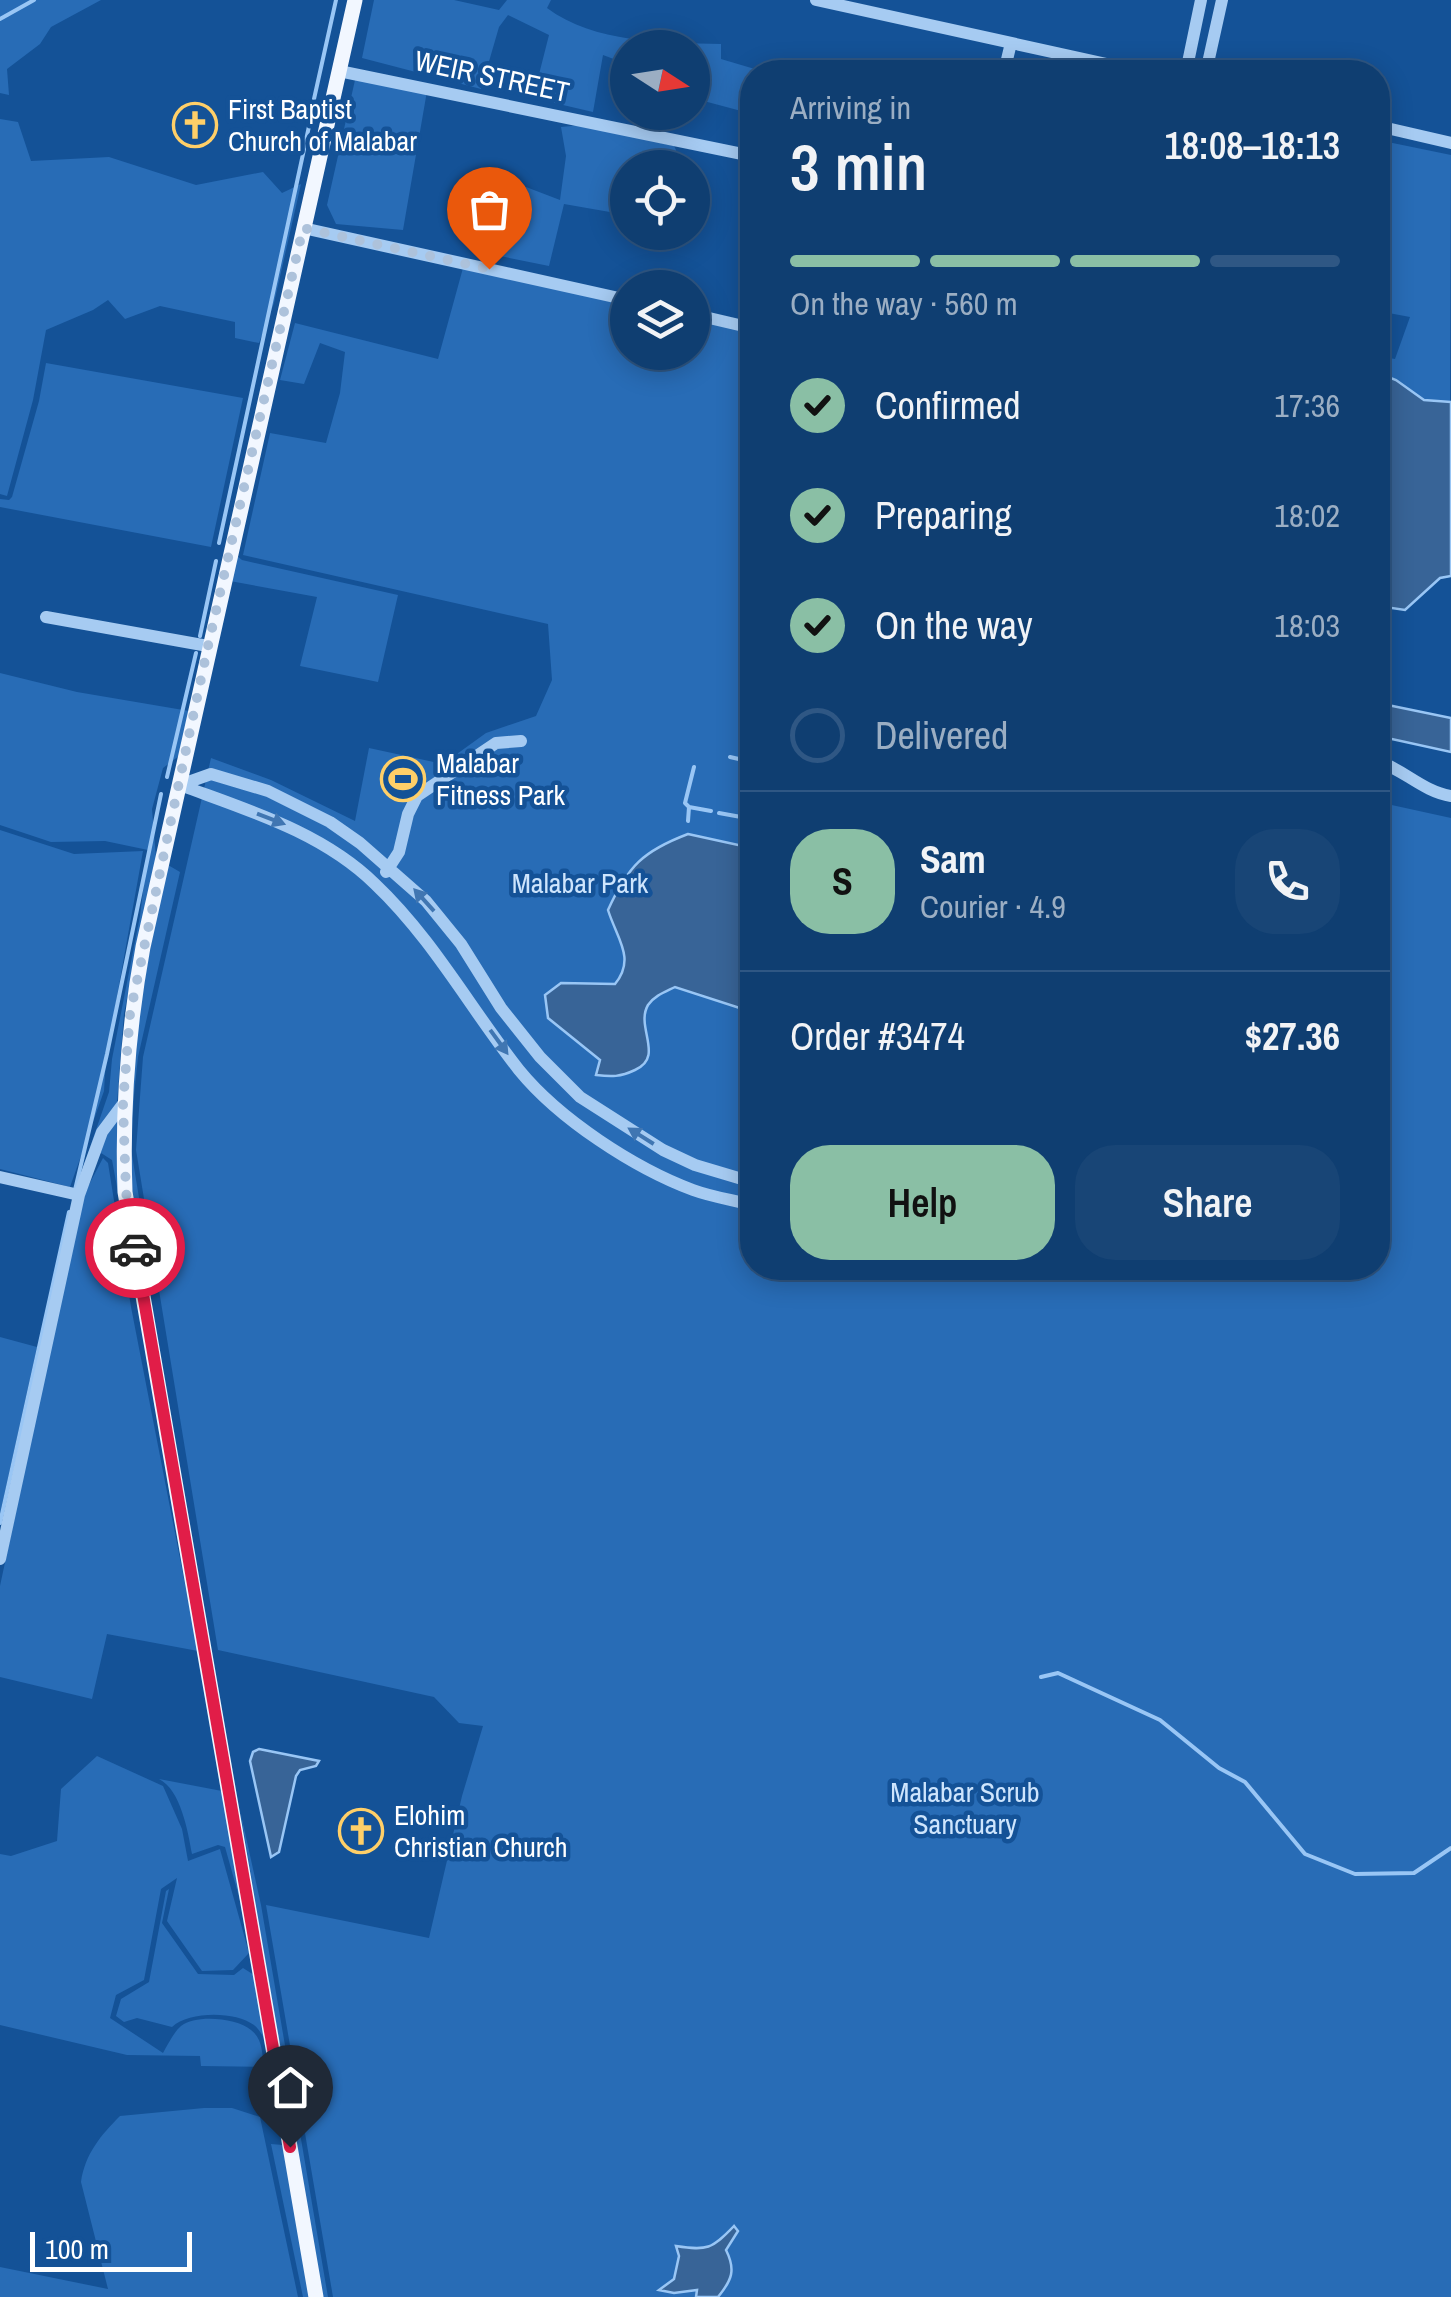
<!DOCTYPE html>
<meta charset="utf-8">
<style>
body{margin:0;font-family:"Archivo Narrow",sans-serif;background:#184576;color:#f1f3f6;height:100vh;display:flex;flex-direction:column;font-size:38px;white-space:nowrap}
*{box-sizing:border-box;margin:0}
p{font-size:32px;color:#9baec3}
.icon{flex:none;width:55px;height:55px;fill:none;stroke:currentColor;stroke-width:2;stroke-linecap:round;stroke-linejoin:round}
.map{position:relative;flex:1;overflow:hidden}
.panel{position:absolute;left:740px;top:60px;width:650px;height:1220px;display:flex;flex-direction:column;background:#0f3e71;border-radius:40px;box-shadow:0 5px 25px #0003,0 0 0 2px #2f5784}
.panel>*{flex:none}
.needle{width:65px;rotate:102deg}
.controls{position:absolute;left:610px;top:30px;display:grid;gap:20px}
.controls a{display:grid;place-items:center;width:100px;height:100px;border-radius:50%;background:#0f3e71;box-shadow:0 5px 25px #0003,0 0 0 2px #2f5784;font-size:50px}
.scale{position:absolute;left:30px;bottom:25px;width:162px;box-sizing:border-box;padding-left:10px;border:5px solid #fff;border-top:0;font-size:28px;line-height:35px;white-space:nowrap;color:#fff;-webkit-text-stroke:8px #145297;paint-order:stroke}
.pin{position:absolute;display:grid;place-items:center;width:85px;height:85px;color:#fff;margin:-102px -42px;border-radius:50% 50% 50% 0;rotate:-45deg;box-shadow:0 0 10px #0007}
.pin .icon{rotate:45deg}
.courier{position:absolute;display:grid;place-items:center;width:100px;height:100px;margin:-50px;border:8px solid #e11d48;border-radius:50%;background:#fff;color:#222;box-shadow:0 2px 12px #0007}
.overview em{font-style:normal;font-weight:600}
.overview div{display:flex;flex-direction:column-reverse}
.overview{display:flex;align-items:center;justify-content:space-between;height:170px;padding:0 50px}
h1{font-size:65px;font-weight:600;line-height:75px}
.bar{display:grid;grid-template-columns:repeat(4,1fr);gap:15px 10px;align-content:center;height:120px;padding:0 50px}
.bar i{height:12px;border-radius:8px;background:#2f5784}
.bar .active{background:#8abfa5}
.bar p{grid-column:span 4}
.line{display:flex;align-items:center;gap:25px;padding:0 50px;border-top:2px solid #2f5784}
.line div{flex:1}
.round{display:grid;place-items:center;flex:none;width:105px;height:105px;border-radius:40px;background:#184576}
ol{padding:0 50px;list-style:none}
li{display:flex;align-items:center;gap:30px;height:110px}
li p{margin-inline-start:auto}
li .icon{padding:10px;border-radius:50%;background:#8abfa5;color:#111;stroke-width:4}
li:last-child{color:#9baec3}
li i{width:55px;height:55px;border:5px solid #2f5784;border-radius:50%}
.action{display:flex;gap:20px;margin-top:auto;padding:20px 50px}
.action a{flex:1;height:115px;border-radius:40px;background:#8abfa5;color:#111;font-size:40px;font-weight:600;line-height:115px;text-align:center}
.action a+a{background:#184576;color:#f1f3f6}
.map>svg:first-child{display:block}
.green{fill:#286cb6}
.water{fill:#386497;stroke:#99c6f5;stroke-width:2.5}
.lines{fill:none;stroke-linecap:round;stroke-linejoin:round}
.stream{stroke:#99c6f5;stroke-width:4}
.minor{stroke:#a6cbf2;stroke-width:12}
.major{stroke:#f2f7ff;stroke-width:15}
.oneway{fill:#4076b2}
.done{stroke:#adc2db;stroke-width:10;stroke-dasharray:0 18}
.route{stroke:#e11d48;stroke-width:12}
.labels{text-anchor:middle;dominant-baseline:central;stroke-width:9;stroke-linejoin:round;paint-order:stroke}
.street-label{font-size:28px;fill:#fff;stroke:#145297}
.poi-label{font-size:28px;fill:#fff;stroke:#145297;text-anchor:start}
.park-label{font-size:28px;fill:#cee5fd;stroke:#145297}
</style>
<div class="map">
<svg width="1451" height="2297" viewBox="0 0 1451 2297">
<rect width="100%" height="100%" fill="#145297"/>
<path class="green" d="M0,0H101L51,27L40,44L7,69L9,95L0,93Z
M374,0H454L499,10L507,0H551L547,8C594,43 664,43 721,44V59L765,72H752V97L745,112L700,100L698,63L693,64L692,48H628L627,64L603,55L593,112L533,98L549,35L508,15L499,27L481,89L362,58Z
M355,80L427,91L403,230L336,224L327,205Z
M0,119L18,122L31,161L109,157L196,185L263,172L282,193L301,184L274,303L259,343L235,338V322L160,306L125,319L108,300L93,310L46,330L33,400L7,496L0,494Z
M582,125L674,146L676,150L672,167L628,168L627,215L564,204L549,266L495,255L492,247L511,190L526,187L560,200L566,156L561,127Z
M1378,140L1451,155L1450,402L1424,400L1396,380L1378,373V356L1395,359L1410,317L1378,311Z
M463,268L627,304L628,352H692L693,319L752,332V1268H1378V802L1451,818V2297H333L266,1905L429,1938L462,1796L483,1726L459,1723L434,1697L218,1650L136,1150L143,1057L211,758L271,780L355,821L369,748L443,764L486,733L536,716L552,680L548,624L243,555L270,433L326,443L340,393L345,352L320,343L304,384L280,380L295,323L438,359Z
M46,363L243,398L211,547L0,507V499L9,500L12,497L39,401Z
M237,556L242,560L398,595L378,682L300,666L317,597L230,581Z
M0,673L77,692L189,711L179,756L163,768L152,809L156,858L124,1013L117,1103L136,1290L112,1160L101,1153L77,1185L109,1092L112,1059L140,916L148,850L105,841L51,842L0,825Z
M0,830L74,854L143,851L106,1058L104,1091L70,1187L0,1169Z
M168,865L180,872L138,1057L134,1095L131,1149L154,1289H148C143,1257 135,1224 132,1191C122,1080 144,973 168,865Z
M103,1158L108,1163L131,1307L198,1651L107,1634L92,1699L0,1677V1586L83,1196Z
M0,1337L37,1347L0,1514Z
M97,1756L163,1786L182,1829L188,1861L220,1849L249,1953L233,1970L202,1971L167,1921L177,1878L161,1889L144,1980L116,1995L110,2018L163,2053C168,2044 174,2032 181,2026C196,2014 237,2018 251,2030C263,2039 262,2054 264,2067L201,2066L200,2056L127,2055L0,2025V1854L11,1856L57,1841L61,1789Z
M159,1779L222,1791L243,1911L225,1847L218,1845L192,1854C188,1832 181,1790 159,1779Z
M240,1810L261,1905L328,2297H322Z
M169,1889L162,1923L198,1974L234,1975L243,1968L254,1975L265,2039C261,2034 259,2029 254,2025C235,2011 189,2011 172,2027L137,2018L124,2022L116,2016L121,1999L149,1982L166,1891Z
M204,2108H232L260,2117L298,2297H0V2267L108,2289L81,2182C85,2154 101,2135 120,2116Z
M271,2144L283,2145L310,2297H303Z"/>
<path class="water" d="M1378,373L1396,380L1424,400L1451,402V576L1440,578L1405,610L1378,606Z
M1378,703L1451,718V752L1378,736Z
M688,834L752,848V1012L675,987C665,992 654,996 648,1005C635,1027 665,1057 635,1070C620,1077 612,1077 596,1075L600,1060L548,1018L545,995L561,983L615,984C636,958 617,939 608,910C628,866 643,851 688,834Z
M259,1749L319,1761L316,1766L300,1770L296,1776L279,1852L271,1857L250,1761L253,1752Z
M734,2226L738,2231L726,2250C736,2270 732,2280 718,2297H696L697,2290L674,2293L659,2290L674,2279L679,2256L676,2246C707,2251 712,2249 734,2226Z"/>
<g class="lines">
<path class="stream" d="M0,19L34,0
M314,99L336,0
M219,543L311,117
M200,636L216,561
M730,757L752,762
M694,767L685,803L689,807L711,811
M167,777L196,653
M719,813L752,819
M688,821L689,807
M75,1190L107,1054L161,794
M0,1523L69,1212
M1041,1677L1058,1673L1160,1720L1219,1768L1245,1782L1305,1854L1355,1874L1414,1873L1451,1848"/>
<path class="minor" d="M816,0L1143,72
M339,71L752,156
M1004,72L1011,43
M1186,72L1201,0
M1206,72L1222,0
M1378,126L1451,143
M303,228L628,300
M692,314L752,328
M46,617L208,646
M1378,761C1404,770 1424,792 1451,796
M180,785C247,810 322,832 375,884C433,939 470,1008 519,1070C559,1119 634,1168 693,1190C712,1197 733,1200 752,1205
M180,785L211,774L268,791L330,822L360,843L426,901L461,944L501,1008L540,1057L580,1097L663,1150L695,1165L752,1182
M386,872L399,852L408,814L417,796L496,743L521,741
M0,1177L79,1195
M0,1559L79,1195L102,1132L123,1104"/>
<path class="major" d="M316,2297L125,1192C122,1109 128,1029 143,947L355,0"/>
</g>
<defs><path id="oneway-solid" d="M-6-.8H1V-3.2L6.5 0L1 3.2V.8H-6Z" transform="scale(2.5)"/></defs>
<g class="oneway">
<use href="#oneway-solid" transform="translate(271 819) rotate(21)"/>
<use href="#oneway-solid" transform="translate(424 900) rotate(-132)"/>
<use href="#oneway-solid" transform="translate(499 1042) rotate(54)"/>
<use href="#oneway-solid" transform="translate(641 1136) rotate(-148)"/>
</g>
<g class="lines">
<path class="done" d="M135,1248L126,1192L123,1104L130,1014L208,646L303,228L489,269"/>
<path class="route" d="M135,1248L290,2147"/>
</g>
<defs>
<symbol id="church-ring" viewBox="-11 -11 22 22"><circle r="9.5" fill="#145297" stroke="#ffcf68" stroke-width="1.5"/><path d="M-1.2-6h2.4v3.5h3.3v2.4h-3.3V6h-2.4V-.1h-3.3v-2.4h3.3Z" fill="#ffcf68"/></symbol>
<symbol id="stadium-ring" viewBox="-11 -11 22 22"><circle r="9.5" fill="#145297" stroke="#ffcf68" stroke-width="1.5"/><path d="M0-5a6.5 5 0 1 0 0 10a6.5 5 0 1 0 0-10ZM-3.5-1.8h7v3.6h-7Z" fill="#ffcf68"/></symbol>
</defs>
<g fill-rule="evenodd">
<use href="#church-ring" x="170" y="100" width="50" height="50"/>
<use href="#stadium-ring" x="378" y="754" width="50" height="50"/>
<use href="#church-ring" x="336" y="1806" width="50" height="50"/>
</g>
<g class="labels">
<g class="street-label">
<text transform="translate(492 76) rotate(12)">WEIR STREET</text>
</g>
<g class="poi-label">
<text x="228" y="109">First Baptist<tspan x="228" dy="32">Church of Malabar</tspan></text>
<text x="436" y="763">Malabar<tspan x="436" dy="32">Fitness Park</tspan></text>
<text x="394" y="1815">Elohim<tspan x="394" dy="32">Christian Church</tspan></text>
</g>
<g class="park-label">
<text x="580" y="883">Malabar Park</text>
<text x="965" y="1792">Malabar Scrub<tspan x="965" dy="32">Sanctuary</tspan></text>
</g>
</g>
</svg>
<div class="controls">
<a><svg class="needle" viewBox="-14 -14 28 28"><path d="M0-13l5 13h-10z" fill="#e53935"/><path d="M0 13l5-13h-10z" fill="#9baec3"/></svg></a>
<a><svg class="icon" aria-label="locate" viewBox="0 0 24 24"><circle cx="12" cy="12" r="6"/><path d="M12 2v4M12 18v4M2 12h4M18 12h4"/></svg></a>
<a><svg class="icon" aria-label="layers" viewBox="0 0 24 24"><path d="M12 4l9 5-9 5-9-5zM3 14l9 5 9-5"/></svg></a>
</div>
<div class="scale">100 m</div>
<div class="pin" style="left:489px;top:269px;background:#ea580c"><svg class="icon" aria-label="bag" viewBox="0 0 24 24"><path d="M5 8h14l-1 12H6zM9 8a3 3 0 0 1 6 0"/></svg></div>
<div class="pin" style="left:290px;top:2147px;background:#1f2937"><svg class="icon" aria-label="home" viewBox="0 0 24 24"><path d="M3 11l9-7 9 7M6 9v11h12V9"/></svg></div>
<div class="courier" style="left:135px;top:1248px"><svg class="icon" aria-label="car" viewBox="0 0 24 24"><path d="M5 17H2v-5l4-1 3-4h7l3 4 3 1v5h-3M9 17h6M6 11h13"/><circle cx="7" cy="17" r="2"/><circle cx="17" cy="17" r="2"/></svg></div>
<section class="panel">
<div class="overview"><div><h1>3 min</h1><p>Arriving in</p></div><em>18:08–18:13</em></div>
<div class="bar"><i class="active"></i><i class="active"></i><i class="active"></i><i></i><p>On the way · 560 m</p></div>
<ol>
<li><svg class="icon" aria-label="check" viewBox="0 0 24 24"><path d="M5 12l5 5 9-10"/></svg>Confirmed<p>17:36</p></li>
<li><svg class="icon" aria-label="check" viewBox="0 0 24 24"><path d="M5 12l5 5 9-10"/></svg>Preparing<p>18:02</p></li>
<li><svg class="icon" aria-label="check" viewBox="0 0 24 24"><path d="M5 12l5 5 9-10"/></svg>On the way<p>18:03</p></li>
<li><i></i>Delivered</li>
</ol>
<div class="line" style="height:180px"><b class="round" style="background:#8abfa5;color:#111">S</b><div><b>Sam</b><p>Courier · 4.9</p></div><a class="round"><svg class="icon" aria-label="phone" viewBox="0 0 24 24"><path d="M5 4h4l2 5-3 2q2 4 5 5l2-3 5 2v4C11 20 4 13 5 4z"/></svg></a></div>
<div class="line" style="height:130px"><div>Order #3474</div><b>$27.36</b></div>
<div class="action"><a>Help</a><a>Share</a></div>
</section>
</div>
